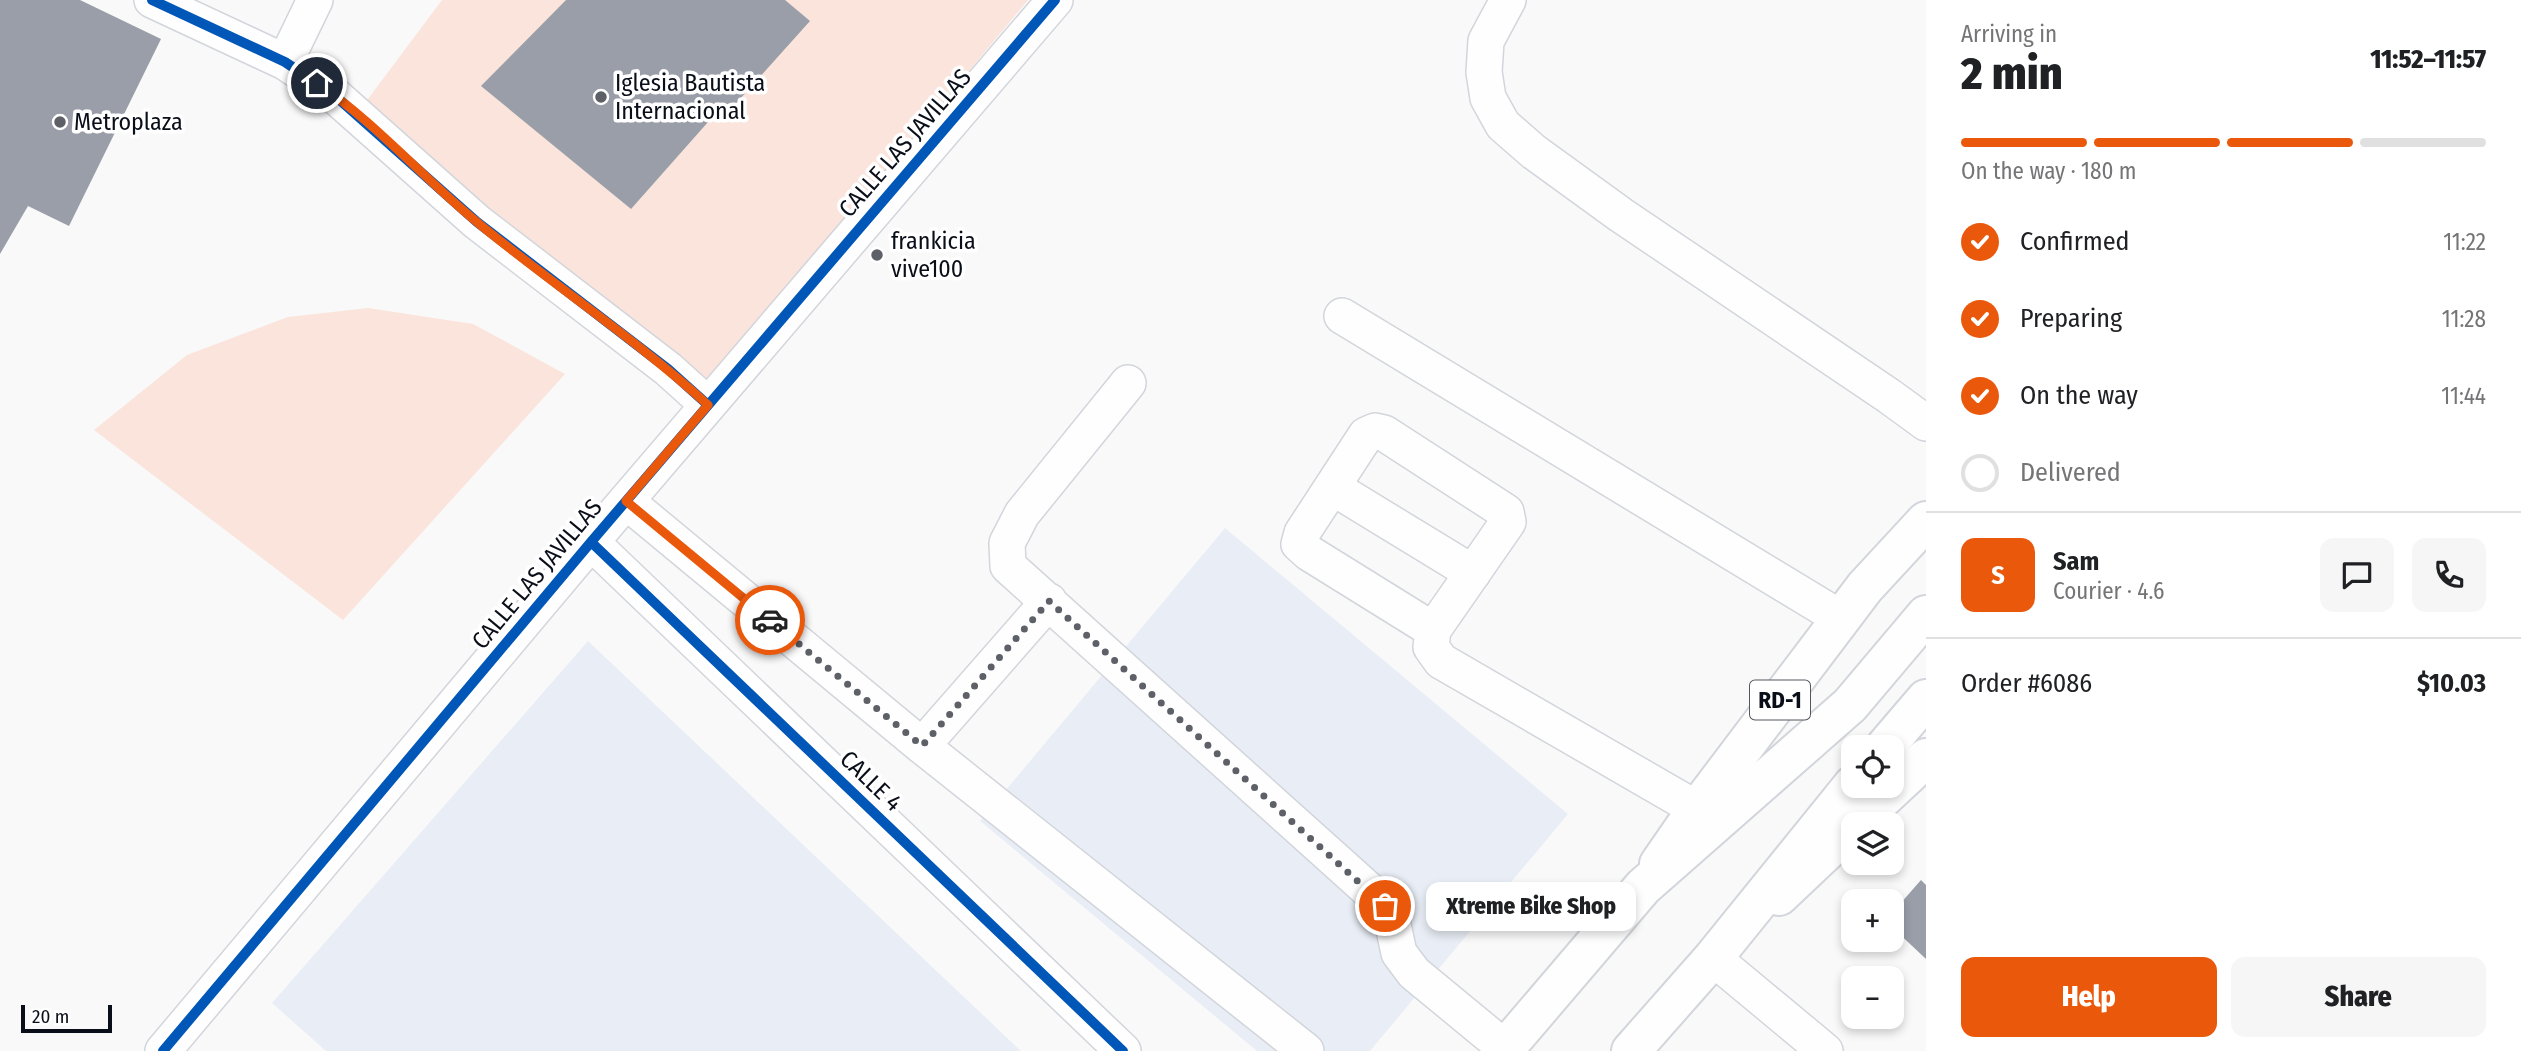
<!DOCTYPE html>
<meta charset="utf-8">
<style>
body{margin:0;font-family:"Fira Sans Condensed",sans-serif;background:#f6f6f6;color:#202124;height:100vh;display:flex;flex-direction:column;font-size:26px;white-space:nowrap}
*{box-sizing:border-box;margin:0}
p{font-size:23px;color:#757577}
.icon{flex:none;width:38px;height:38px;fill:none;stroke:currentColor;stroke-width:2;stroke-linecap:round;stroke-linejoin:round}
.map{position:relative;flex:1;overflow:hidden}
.details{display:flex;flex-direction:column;background:#fff;width:595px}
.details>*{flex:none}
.controls{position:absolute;left:1841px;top:735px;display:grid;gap:14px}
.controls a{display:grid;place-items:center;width:63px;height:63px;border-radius:14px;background:#fff;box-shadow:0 4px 10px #0003;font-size:35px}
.scale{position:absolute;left:21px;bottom:18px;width:91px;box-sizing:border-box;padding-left:7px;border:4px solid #090e18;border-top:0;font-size:19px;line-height:24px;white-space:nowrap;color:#090e18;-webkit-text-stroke:5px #fff;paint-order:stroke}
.pin{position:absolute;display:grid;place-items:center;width:60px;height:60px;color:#fff;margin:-30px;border:4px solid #fff;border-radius:50%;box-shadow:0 2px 7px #0007}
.courier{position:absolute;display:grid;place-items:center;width:70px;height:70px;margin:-35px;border:5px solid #ea580c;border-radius:50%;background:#fff;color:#222;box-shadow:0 2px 9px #0007}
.bubble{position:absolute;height:49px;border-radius:14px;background:#fff;box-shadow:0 4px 10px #0003;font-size:23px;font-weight:800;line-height:49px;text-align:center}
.head em{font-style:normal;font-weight:800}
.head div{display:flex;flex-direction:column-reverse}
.head{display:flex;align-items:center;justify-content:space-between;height:119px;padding:0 35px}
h1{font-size:46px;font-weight:800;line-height:52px}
.bar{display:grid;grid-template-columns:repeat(4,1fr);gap:10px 7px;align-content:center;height:84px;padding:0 35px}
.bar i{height:9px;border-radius:5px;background:#e0e0e0}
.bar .current{background:#ea580c}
.bar p{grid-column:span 4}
.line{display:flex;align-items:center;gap:18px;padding:0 35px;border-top:2px solid #e0e0e0}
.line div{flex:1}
.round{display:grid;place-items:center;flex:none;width:74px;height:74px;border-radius:14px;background:#f6f6f6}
ol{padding:0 35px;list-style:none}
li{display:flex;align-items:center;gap:21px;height:77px}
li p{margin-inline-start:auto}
li .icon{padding:7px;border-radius:50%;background:#ea580c;color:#fff;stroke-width:4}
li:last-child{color:#757577}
li i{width:38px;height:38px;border:4px solid #e0e0e0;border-radius:50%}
.button{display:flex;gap:14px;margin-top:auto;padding:14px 35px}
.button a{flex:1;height:80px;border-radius:14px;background:#ea580c;color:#fff;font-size:28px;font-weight:800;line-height:80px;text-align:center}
.button a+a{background:#f6f6f6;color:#202124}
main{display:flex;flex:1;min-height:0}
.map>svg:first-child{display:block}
.built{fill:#e9eef6}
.green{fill:#fae4db}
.building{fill:#999ea8}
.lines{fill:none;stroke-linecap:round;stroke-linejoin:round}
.minor-casing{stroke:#d2d5db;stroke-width:38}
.major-casing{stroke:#d2d5db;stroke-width:42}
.highway-casing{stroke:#d2d5db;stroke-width:42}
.minor{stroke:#fefefe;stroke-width:35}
.major{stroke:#fefefe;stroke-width:38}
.highway{stroke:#fefefe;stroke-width:38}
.cycleway-casing{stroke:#fff;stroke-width:15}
.cycleway{stroke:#0057b8;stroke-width:10}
.done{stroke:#5d6067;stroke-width:7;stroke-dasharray:0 12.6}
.route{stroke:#ea580c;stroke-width:9}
.poi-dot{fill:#5d6067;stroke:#fff;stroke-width:2.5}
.labels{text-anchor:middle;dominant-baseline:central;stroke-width:7;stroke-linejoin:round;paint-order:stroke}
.shield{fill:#fff;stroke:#53565d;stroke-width:2}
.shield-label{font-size:23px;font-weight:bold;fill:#090e18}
.poi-label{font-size:24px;fill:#090e18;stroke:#fff;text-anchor:start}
.street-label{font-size:24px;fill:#090e18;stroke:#fff}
</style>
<main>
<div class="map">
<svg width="1926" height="1051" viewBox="0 0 1926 1051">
<rect width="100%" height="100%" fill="#f9f9f9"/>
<path class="built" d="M1225,528L1568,814L1370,1051H1257L980,821Z
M588,641L1021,1051H326L272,1003Z"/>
<path class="green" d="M442,0H1028L704,389L347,127Z
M368,308L473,324L565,374L343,620L94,430L187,355L288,317Z"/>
<path class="building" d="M0,0H80L161,39L69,226L28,206L0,254Z
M566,0H785L810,21L731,109L724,104L631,209L481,86Z
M1921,880L1926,885V959L1892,927V913Z"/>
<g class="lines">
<defs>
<path id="minor" d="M152,0L285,62L333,94L477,222L668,369L708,405
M1508,0L1486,41L1484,72L1488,98L1503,125L1534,152L1621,215L1889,396L1926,423
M285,62L315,0
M1342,316L1842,619
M1128,383L1022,514L1007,543L1008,566L1373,894L1385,906L1393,925L1399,953L1414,973L1505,1048
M1332,487L1473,573
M626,501L922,746L1306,1051
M591,542L1123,1051
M1433,630L1309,553L1299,544L1302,533L1366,435L1375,431L1384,433L1506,512L1508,522L1433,630L1431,647L1441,661L1697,809
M922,746L1049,601
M1713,958L1825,1051
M163,1051L591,542L1055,0"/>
<path id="major" d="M1855,824L1926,758
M1659,864L1697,809L1865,587L1926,521
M1779,896L1853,826"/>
<path id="highway" d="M1885,747L1926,699
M1503,1051L1643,887L1850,705L1926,615
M1631,1051L1713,958L1853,785"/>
</defs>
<use href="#minor" class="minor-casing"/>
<use href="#major" class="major-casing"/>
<use href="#highway" class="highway-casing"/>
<use href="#minor" class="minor"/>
<use href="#major" class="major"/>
<use href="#highway" class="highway"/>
<defs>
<path id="cycleway" d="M152,0L285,62L333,94L477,222L668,369L708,405
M591,542L1123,1051
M163,1051L591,542L1055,0"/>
</defs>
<use href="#cycleway" class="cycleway-casing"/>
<use href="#cycleway" class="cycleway"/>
</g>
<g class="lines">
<path class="done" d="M770,620L922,746L1049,601L1385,906"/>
<path class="route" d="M317,83C376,123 423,178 478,223C553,285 636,339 708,405L626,501L770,620"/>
</g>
<g class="poi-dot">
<circle cx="601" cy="97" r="7"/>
<circle cx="60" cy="122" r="7"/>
<circle cx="877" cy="255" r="7"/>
</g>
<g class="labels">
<rect class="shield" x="1750" y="680.5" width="60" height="39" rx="5"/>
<g class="shield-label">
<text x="1780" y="700">RD-1</text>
</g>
<g class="poi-label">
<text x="615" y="83">Iglesia Bautista<tspan x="615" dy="28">Internacional</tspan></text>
<text x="74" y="122">Metroplaza</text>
<text x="891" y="241">frankicia<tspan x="891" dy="28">vive100</tspan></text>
</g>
<g class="street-label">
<text transform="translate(905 143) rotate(-49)">CALLE LAS JAVILLAS</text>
<text transform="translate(537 574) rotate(-50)">CALLE LAS JAVILLAS</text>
<text transform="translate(871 781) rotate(44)">CALLE 4</text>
</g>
</g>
</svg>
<div class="controls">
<a><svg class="icon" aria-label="locate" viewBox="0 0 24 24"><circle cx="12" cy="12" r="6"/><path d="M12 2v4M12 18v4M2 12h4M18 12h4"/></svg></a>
<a><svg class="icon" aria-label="layers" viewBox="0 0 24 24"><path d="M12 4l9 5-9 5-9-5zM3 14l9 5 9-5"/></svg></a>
<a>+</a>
<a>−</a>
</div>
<div class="scale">20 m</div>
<div class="pin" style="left:1385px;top:906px;background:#ea580c"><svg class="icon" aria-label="bag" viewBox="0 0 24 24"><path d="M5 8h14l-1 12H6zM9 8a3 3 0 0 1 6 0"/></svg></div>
<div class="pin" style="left:317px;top:83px;background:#1f2937"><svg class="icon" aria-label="home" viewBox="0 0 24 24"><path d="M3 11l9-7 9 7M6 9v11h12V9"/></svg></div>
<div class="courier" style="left:770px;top:620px"><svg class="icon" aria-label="car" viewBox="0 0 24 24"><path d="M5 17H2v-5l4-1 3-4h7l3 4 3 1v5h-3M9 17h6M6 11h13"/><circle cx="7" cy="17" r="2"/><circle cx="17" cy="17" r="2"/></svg></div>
<div class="bubble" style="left:1426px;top:882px;width:210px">Xtreme Bike Shop</div>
</div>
<section class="details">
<div class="head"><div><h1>2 min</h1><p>Arriving in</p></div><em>11:52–11:57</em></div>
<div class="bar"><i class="current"></i><i class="current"></i><i class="current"></i><i></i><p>On the way · 180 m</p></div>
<ol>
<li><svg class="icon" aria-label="check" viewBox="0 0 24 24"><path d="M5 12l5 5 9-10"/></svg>Confirmed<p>11:22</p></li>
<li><svg class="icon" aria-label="check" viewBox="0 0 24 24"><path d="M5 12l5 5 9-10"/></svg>Preparing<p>11:28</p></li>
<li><svg class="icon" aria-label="check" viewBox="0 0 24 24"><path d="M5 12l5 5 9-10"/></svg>On the way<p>11:44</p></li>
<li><i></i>Delivered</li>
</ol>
<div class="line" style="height:126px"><b class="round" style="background:#ea580c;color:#fff">S</b><div><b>Sam</b><p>Courier · 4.6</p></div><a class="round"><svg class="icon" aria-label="chat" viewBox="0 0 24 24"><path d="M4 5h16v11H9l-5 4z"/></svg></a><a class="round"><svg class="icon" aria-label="phone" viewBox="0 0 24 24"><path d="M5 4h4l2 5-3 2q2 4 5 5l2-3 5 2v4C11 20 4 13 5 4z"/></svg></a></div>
<div class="line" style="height:91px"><div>Order #6086</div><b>$10.03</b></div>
<div class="button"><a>Help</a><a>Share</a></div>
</section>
</main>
